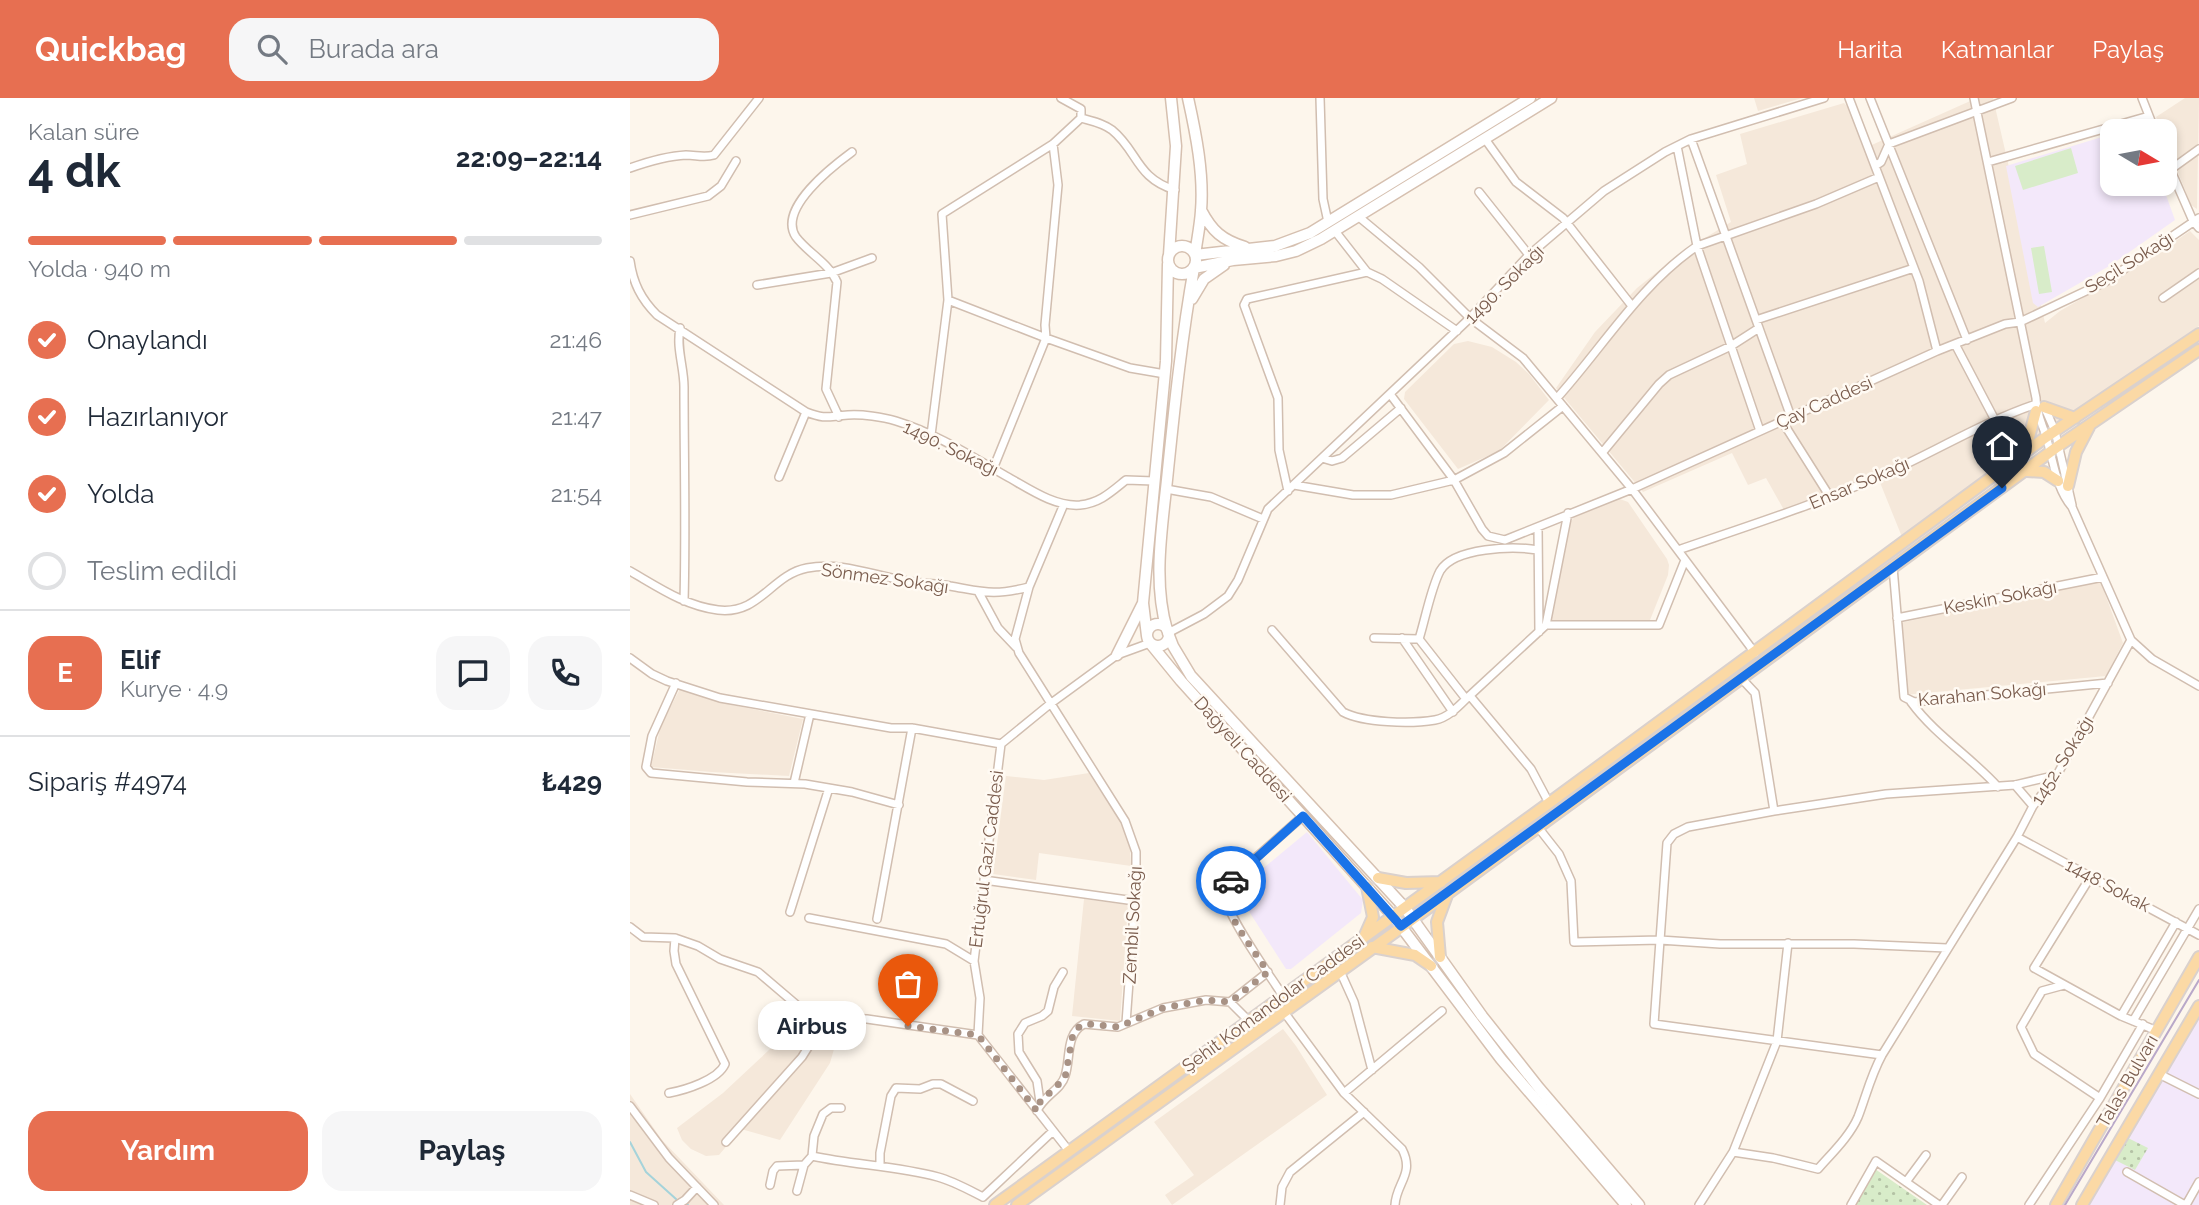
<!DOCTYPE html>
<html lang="tr">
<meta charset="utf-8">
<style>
body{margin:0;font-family:Raleway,sans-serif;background:#f6f6f7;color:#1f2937;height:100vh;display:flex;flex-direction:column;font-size:26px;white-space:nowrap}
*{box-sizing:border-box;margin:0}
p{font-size:23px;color:#747a83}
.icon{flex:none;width:38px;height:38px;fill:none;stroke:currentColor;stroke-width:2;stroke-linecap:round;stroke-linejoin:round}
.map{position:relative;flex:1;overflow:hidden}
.panel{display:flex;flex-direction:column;background:#fff;width:630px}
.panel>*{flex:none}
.needle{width:46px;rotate:100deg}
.buttons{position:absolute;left:1470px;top:21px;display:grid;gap:14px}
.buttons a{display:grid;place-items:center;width:77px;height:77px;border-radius:14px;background:#fff;box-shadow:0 4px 10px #0003;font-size:35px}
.pin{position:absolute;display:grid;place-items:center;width:60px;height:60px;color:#fff;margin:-72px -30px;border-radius:50% 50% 50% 0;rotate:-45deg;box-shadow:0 0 7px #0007}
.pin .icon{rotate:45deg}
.courier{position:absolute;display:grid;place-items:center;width:70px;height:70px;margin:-35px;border:5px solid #1a73e8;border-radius:50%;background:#fff;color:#222;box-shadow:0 2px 9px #0007}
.bubble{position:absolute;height:49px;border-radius:21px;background:#fff;box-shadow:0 4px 10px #0003;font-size:23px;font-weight:700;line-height:49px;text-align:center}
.head em{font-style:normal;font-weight:700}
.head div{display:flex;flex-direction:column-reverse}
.head{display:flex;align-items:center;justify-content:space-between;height:119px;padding:0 28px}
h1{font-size:46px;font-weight:700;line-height:52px}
.bar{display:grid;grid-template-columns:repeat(4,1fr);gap:10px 7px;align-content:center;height:84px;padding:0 28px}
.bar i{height:9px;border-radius:5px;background:#e0e1e3}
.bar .active{background:#e76f51}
.bar p{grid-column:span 4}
.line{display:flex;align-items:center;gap:18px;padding:0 28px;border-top:2px solid #e0e1e3}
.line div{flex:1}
.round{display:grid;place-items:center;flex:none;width:74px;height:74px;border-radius:21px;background:#f6f6f7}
ol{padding:0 28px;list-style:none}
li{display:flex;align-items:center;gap:21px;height:77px}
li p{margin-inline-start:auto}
li .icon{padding:7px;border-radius:50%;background:#e76f51;color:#fff;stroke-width:4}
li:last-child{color:#747a83}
li i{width:38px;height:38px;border:4px solid #e0e1e3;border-radius:50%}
.action{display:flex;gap:14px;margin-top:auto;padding:14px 28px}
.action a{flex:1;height:80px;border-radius:21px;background:#e76f51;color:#fff;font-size:28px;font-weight:700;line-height:80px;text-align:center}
.action a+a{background:#f6f6f7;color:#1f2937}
header{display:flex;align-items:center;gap:42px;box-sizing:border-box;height:98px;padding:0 35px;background:#e76f51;color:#fff}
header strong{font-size:33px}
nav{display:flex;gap:38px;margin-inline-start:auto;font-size:24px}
.search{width:490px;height:63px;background:#f6f6f7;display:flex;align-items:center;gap:18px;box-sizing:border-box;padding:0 24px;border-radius:21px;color:#747a83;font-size:26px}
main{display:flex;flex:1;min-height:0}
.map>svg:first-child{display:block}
.residential{fill:#f5e8da}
.education{fill:#f3e8fa}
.grass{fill:url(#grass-dots)}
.pitch{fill:#d8ecc9}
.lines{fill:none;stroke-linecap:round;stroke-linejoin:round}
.stream{stroke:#a5d3da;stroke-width:2}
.street-casing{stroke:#d1beb0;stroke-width:10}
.secondary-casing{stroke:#d6c0b0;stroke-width:13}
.primary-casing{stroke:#dad1cd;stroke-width:14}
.street{stroke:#fff;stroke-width:7}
.secondary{stroke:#fff;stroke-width:10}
.primary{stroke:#fbd9a5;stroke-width:10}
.tram{stroke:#b9a8c9;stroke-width:2}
.done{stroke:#a89285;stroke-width:7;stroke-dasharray:0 12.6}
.route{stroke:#1a73e8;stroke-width:9}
.labels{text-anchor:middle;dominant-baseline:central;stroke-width:5;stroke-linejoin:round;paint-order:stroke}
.street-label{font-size:18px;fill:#7a5c4d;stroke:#fffaf3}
</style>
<header>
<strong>Quickbag</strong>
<div class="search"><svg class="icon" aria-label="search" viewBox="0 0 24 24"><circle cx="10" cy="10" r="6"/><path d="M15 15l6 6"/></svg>Burada ara</div>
<nav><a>Harita</a><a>Katmanlar</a><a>Paylaş</a></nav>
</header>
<main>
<section class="panel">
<div class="head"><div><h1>4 dk</h1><p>Kalan süre</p></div><em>22:09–22:14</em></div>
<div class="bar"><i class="active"></i><i class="active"></i><i class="active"></i><i></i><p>Yolda · 940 m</p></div>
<ol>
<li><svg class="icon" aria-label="check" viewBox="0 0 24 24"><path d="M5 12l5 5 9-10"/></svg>Onaylandı<p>21:46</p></li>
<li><svg class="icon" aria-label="check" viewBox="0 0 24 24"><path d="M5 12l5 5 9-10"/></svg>Hazırlanıyor<p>21:47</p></li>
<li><svg class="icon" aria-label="check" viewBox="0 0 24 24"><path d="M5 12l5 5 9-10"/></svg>Yolda<p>21:54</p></li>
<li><i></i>Teslim edildi</li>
</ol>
<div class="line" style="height:126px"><b class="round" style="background:#e76f51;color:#fff">E</b><div><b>Elif</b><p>Kurye · 4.9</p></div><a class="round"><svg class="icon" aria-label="chat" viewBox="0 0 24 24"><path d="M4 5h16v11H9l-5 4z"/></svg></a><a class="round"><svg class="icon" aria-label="phone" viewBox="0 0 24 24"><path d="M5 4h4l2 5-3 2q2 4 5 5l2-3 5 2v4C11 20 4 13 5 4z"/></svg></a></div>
<div class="line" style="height:91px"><div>Sipariş #4974</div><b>₺429</b></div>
<div class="action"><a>Yardım</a><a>Paylaş</a></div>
</section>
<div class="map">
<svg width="1569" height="1107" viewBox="0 0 1569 1107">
<defs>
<pattern id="grass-dots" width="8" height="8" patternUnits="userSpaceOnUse" patternTransform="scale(1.75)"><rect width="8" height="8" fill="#d8ecc9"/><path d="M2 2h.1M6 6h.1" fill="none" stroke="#b4c2a5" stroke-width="1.8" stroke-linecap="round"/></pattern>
</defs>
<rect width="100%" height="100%" fill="#fdf6ec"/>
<path class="residential" d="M1124,0H1172L1128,13Z
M1347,0H1363L1415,225L1430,213L1517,163L1560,133L1569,142V228L1460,303L1272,439L1249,382L1154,412L1136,380L1118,387L1102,355L1013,394L926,290L965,234L1007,190L1052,154L1101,124L1086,77L1117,66L1110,36L1214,5L1219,10L1235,50Z
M1555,0H1569L1567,111L1561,107L1535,42V33H1531L1526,19Z
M838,243L862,249L886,264L899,276L919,302L869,353L828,371L774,301L775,294L824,246Z
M987,400L998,404L1037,461L1039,467L1038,477L1020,522H921L939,426L948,414Z
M1470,482L1493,545L1476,578L1274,597L1270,525Z
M51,589L102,607L173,621L159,678L82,674L21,669L31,627Z
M459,675L493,728L500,751L501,768L409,755L406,782L363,776L376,678L414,682Z
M454,801L498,807L490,923L442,918Z
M170,923L210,930L200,965L150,1042L111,1031L89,1057L76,1058L61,1051L52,1042L47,1030L93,995Z
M653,931L666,948L697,997L542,1107L535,1097L564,1077L524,1024Z
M0,996L32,1042L94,1107H0Z"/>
<path class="education" d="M1482,36V86H1532L1545,122L1481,167L1408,209L1403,205L1376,68Z
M677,734L733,802L731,815L661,871H656L606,793Z
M1569,919V1107H1458Z"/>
<path class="grass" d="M1498,1040L1518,1050L1505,1072L1485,1062Z
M1245,1071L1297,1107H1224Z"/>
<path class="pitch" d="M1441,50L1448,75L1393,92L1385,68Z
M1414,148L1422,194L1409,196L1401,150Z"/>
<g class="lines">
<path class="stream" d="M0,1044L16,1074L46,1101
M56,1107H58"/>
<defs>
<path id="street" d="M431,0L451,11V20C462,23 473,25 482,32C508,53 506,80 545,92
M690,0L693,101L698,124
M1219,0L1289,183L1307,253
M1240,0L1337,242
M1344,0L1406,300C1406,316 1413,327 1417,342C1424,365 1426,390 1442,409L1501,542
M1512,0L1525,33
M855,41L886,84L933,120L1002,208
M1061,41L1161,319
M1047,48L1067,148L1130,333
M1535,59L1563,123L1569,130
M1358,64L1519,18
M1245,68L1251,64L1259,46L1382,0
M0,70C17,64 37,58 56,57C66,57 74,60 84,57L129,0
M1540,72L1569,51
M849,94L899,157
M0,117L78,98L91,88L106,63
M729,119L789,169L840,220L893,260L1002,391L1125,555
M705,133L737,174L752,181L827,233
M0,163C3,185 11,201 27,217L176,314C197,322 198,318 218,317C232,316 253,319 266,323C305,335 341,358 376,378C398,390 424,409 450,407C470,405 481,394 496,382L524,383
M127,187L201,175L242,160
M1533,200L1569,175
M318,202L416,240L415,227L428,87L423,46
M1126,222L1284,170
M50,230C46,250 54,269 54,289C54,360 56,431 54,503
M1325,246L1365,322
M760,296L824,382L874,355L933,308
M927,300C973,249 1009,188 1067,148L1186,106L1249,79
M1414,308L1425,333L1442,407
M209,319L196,291L207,184C199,165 178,155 166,139C147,111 203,68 222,54
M1152,323L1200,399
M301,337L318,202L312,116L423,46L451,20
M972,355L1029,286L1039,277L1101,248L1129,230
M692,360L702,363L712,360L771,310
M363,371L416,240L500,270L535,276
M149,379L176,314
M664,387L723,397H761L824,382L852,431L858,438L875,442L1002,391L1307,253L1375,226L1390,224L1475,184L1569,120
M536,391L581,399L633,421
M658,393L649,352L648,300L614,207L617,201L737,174
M434,406L399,489L385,541L389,555L495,723L506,754V787L496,925
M938,415L916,527H1029L1055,462
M908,429L909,534
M1048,452C1118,428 1187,406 1255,376C1306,353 1353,324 1406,306
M1263,469L1274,599L1284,604L1478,585
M0,473C28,489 55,508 88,512C130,517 141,477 177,470C211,463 245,478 277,483C291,486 306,485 320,488C355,494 363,498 399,489
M349,495L368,530L386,549
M1267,520L1473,479
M642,532L713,614C734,625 781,626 805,622C817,620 827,610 836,601
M538,535L574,516L598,498L608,482L638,411L840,220L899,157L974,93L1035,54L1061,41L1194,0
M744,540L789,541L836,601L916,527
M772,540L823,614
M789,541C795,522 801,490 810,473C824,449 884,448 908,452
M0,560L22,576L37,583L90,600L261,630H282L371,646
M1111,580L1125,595L1144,713L1256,696L1385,687L1427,677
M46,585L22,638L16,669L21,675L117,684L175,686L222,694L269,707
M840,598L901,671L919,705
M1281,604C1305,637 1341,659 1368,689
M371,646L344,863L350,900L348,937L439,1053
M371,646L420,606L487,557L520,545
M164,685L180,616
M1385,687L1403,708
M1144,713L1058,729L1044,736L1037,745L1024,926L1252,957
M907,728L929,756L941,783L944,844L1030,842L1090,846H1224L1317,850
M1387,739L1569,837
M1461,778L1404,870L1491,918L1525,932
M354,782L505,803
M160,814L199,690
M179,820L316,846L344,863
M247,821L282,630
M0,829L13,839L45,840L68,848L90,861L128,874L175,914L188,919L237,921L348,937
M710,873L724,904L742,972
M1434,887L1412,893L1391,929L1404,956L1470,1000
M653,898C641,879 594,814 595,796C595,788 601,783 606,777L673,718
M600,904L638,874
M654,914L714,995L772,1051C785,1076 766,1085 765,1107
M1491,918L1546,824
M1503,923L1569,811
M1529,976L1569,996
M39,995C55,992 88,982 95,966L46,866L44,853L45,840
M714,995L812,913
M410,1004L407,983L389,954L388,936L395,925L412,918L418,913L424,889L433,874
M0,1008L39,1060L84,1107
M407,1013C413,998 431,992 435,978C441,960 435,936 454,926L488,929L533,910L576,902L600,904L619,923
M96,1044L172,959L197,919
M1103,1054L1143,1060L1188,1071C1201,1056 1220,1038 1228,1019C1236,998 1241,977 1252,957L1387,739L1403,708L1427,677L1501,542L1522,561L1569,588
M182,1058C224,1067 267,1068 308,1079C323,1083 339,1092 353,1099
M250,1068V1055L261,998L266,990L290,991L303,986H311L343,1003
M1497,1074L1555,1107
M1276,1084L1296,1057
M140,1087L143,1073L147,1068L174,1067L182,1058L184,1038L193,1016L201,1010H211
M167,1093L174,1067
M0,1097L24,1107
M353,1099L423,1033
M47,1107L55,1102L67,1089
M650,1107L652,1089L660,1074L734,1014
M1069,1107L1103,1054L1147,943L1158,845
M1221,1107L1246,1063L1309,1107
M1312,1107L1332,1079
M1399,1107L1470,1000L1513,926
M1556,1107L1569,1084"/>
<path id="secondary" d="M558,0C566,36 574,76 571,113C570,128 567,142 565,157L645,148L680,135L900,0
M571,112C582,133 592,142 615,149
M538 162a14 14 0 1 1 28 0a14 14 0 1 1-28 0Z
M539,157L546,48L541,0
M562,201L574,181L594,167
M517 537a11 11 0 1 1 22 0a11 11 0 1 1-22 0Z
M537,532C522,481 533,425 538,372C545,304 552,237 564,170L603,162L646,158L666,153L691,141L921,0
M538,535L543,548L561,578L775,810L852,918L909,990L1009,1107
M517,538L513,505L536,263L538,166
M520,545L551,583L763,818L871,961L996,1107
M487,557L513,505"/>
<path id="primary" d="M1414,309L1445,320
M1395,354L1406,313
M1397,373L1414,374L1428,383
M1438,388L1446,354L1459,329
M748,780L776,785L811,784
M735,837L743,819L737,789
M742,849L785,857L801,868
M810,859L807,824L817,797
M365,1107L919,705L1416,339L1569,236
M387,1107L783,821L1427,349L1569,252
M1426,1107L1569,859
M1452,1107L1569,908"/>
</defs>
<use href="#street" class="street-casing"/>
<use href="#secondary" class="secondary-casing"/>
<use href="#primary" class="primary-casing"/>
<use href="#street" class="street"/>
<use href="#secondary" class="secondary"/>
<use href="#primary" class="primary"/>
<path class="tram" d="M1435,1107L1569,882"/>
</g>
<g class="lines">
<path class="done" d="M278,928L348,937L407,1013L410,1004L435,980L443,936L450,928L458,926L488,929L533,910L576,902L600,904L638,874C628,859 595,814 594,798C594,792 597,787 601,783"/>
<path class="route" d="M601,783L673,718L771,828L1372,390"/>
</g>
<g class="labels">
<g class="street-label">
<text transform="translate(1499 164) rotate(-32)">Seçil Sokağı</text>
<text transform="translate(874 186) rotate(-45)">1490. Sokağı</text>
<text transform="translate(1194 304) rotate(-24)">Çay Caddesi</text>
<text transform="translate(321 350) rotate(26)">1490. Sokağı</text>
<text transform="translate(1229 385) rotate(-23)">Ensar Sokağı</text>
<text transform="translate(255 480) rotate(8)">Sönmez Sokağı</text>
<text transform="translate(1370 499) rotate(-11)">Keskin Sokağı</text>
<text transform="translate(1352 596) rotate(-5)">Karahan Sokağı</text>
<text transform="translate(613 651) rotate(48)">Dağyeli Caddesi</text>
<text transform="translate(1432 662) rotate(-58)">1452. Sokağı</text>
<text transform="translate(356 761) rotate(-83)">Ertuğrul Gazi Caddesi</text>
<text transform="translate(1478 787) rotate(28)">1448 Sokak</text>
<text transform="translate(502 827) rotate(-87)">Zembil Sokağı</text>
<text transform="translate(643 905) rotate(-36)">Şehit Komandolar Caddesi</text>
<text transform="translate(1497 983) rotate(-60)">Talas Bulvarı</text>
</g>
</g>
</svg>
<div class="buttons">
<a><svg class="needle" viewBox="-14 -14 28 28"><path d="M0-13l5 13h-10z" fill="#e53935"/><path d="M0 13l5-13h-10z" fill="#747a83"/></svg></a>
</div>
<div class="pin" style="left:278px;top:928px;background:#ea580c"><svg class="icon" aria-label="bag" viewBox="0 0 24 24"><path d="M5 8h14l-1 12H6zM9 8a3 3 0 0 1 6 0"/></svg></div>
<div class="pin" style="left:1372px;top:390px;background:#1f2937"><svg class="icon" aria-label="home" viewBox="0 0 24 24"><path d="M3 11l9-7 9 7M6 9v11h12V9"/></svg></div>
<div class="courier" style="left:601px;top:783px"><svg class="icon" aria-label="car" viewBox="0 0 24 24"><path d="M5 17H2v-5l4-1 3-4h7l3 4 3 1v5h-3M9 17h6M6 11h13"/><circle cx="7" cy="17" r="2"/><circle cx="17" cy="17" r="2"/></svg></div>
<div class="bubble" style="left:128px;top:903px;width:108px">Airbus</div>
</div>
</main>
